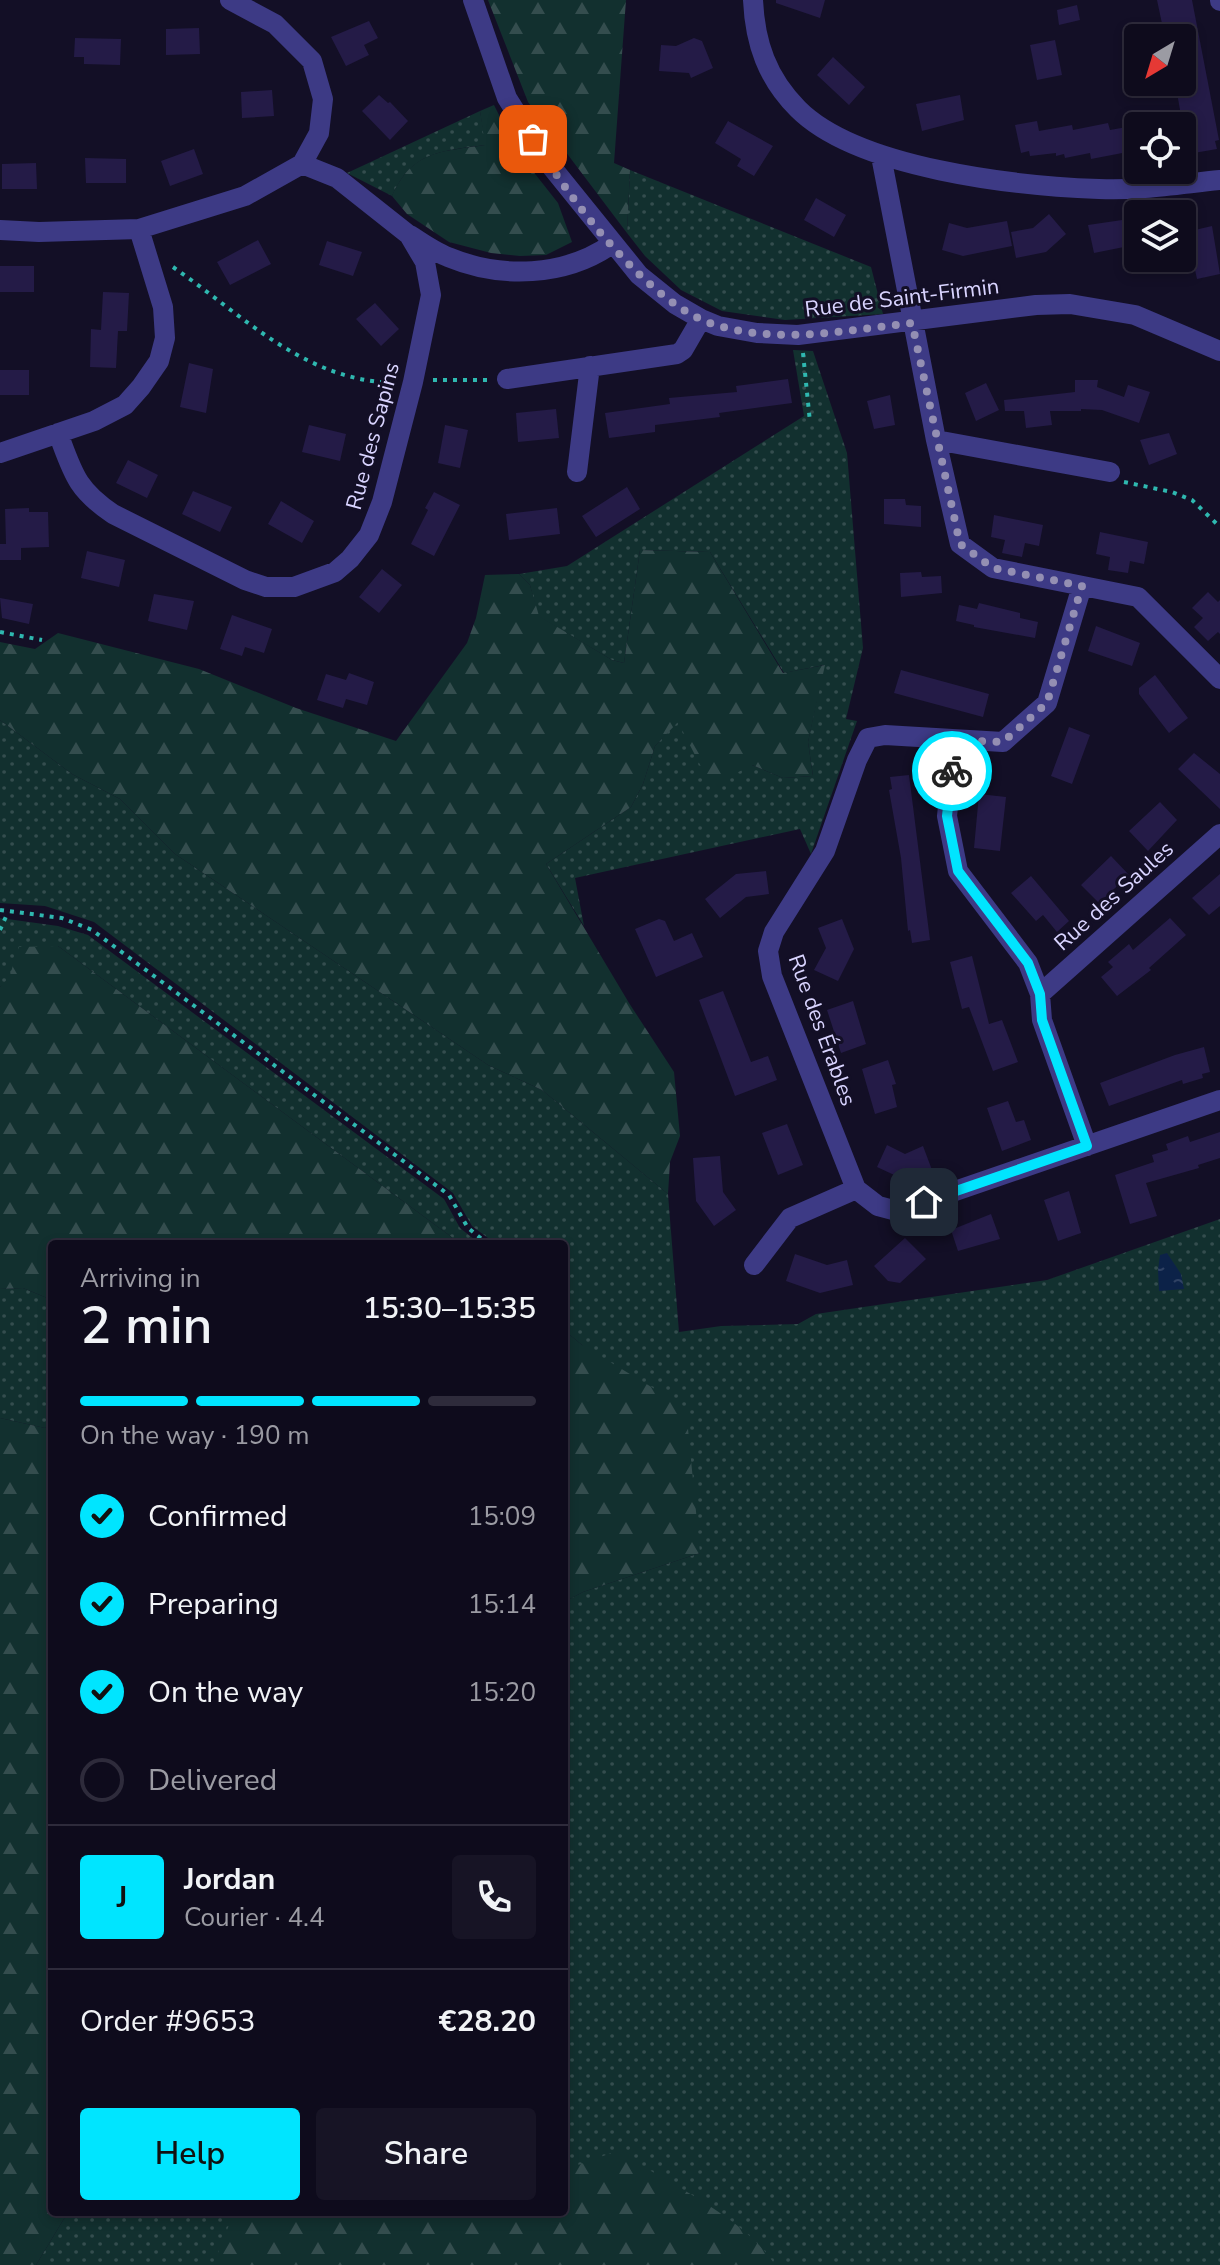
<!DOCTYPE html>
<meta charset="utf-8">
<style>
body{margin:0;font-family:"Nunito Sans",sans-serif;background:#171425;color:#f1f3f6;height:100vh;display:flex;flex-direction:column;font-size:30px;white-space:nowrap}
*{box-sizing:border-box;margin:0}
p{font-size:26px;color:#9b9ba3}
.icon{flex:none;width:44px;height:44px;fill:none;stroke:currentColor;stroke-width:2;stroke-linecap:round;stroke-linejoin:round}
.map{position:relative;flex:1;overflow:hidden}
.panel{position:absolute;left:48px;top:1240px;width:520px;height:976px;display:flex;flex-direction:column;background:#0e0b1c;border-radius:8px;box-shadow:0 4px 12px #0003,0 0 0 2px #2e2b3b}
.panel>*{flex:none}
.needle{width:52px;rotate:218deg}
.controls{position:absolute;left:1124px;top:24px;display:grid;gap:16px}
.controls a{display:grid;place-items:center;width:72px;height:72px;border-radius:8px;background:#0e0b1c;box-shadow:0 4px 12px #0003,0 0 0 2px #2e2b3b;font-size:40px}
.pin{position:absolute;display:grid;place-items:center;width:68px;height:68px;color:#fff;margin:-34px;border-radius:16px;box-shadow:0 4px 12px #0006}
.courier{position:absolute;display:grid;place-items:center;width:80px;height:80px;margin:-40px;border:6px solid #00e5ff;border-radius:50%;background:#fff;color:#222;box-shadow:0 2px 10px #0007}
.head em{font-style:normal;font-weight:600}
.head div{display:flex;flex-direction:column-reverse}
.head{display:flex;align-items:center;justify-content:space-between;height:136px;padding:0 32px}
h1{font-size:52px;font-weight:600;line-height:60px}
.bar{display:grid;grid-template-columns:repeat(4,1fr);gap:12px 8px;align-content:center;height:96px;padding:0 32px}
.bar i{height:10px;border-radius:6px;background:#2e2b3b}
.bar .selected{background:#00e5ff}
.bar p{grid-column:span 4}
.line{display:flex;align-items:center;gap:20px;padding:0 32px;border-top:2px solid #2e2b3b}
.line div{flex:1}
.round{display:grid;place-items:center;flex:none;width:84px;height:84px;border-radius:8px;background:#171425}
ol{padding:0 32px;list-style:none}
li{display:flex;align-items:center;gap:24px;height:88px}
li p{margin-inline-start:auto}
li .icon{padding:8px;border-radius:50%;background:#00e5ff;color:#111;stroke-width:4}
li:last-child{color:#9b9ba3}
li i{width:44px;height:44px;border:4px solid #2e2b3b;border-radius:50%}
.primary-button{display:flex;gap:16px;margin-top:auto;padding:16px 32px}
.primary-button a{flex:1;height:92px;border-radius:8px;background:#00e5ff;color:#111;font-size:32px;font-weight:600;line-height:92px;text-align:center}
.primary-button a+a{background:#171425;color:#f1f3f6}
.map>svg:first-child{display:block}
.grass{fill:url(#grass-dots)}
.forest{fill:url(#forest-firs)}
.water{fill:url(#water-ripples)}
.building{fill:#241b47}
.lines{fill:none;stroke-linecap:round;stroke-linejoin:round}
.path{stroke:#2fb8b0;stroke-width:4;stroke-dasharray:4 6;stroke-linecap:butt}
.minor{stroke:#3d3a85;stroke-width:20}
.done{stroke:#948fb3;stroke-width:8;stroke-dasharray:0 14.4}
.route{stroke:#00e5ff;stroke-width:10}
.labels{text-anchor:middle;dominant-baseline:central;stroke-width:6;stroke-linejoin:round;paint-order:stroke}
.street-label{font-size:22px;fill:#d9d4ff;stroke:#130f26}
</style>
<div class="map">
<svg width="1220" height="2265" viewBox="0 0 1220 2265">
<defs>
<pattern id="grass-dots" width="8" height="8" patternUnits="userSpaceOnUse" patternTransform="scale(2)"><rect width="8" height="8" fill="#12302f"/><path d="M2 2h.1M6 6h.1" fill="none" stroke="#344d4e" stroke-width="1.8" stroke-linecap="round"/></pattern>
<pattern id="forest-firs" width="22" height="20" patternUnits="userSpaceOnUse" patternTransform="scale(2)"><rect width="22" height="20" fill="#12302f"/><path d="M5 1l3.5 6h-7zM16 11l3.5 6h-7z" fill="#344d4e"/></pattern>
<pattern id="water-ripples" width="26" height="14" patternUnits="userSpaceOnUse" patternTransform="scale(2)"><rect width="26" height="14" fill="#0c2248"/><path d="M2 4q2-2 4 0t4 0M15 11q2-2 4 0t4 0" fill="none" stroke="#2f4163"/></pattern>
</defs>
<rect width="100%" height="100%" fill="#130f26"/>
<path class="grass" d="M480,111L486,145C441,151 412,151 392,196L347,173Z
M630,170L871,267L883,314L785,320L722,311L681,290L645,256L627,233Z
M793,350L813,351L847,453L863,648L846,719L857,721L811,854L800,829L575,878L584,926L546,864L631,807L643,784L655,746L678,721L752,765L783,778L813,776L808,742L824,665L784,673L710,552L640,550L624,663L612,660L538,616L530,585L519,574L567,566L804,416Z
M0,720L72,774L120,799L175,854L488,1065L542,1090L668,1194L679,1332L721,1326L798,1324L816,1314L1047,1280L1220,1219V2265H36L68,2212H564V1602L583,1592L700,1553L582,1345L564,1330V1244H496L472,1226L453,1193L94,922L45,906L0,903Z
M0,918L58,926L88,935L444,1199L460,1228L480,1244H461L58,946L0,987Z
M23,1288L52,1300V1422L45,1428L0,1418V1289Z"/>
<path class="forest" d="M488,0H626L614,163L630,170L627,233L528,102Z
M494,105L517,151L558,203L572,242L546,255L520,256L491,253L449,242L407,214L392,196C413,150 440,152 485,145L480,111Z
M640,550L710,552L783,673L825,665L808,742L813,776L783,778L752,765L711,786L678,722L655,746L643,784L631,807L546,864L629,1003L674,1072L680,1136L670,1162L668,1194L542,1090L488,1065L175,854L120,799L72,774L0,720V642L35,649L58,633L199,669L296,708L396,741L467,643L476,618L485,575L519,574L530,585L539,616L612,660L624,663Z
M58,946L461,1244H52V1300L23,1288L0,1289V987L9,978L19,947Z
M564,1330L582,1345L686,1408L700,1553L583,1592L564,1602Z
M0,1418L45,1428L52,1422V2212H68L36,2265H0Z
M617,2151C664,2180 748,2220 775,2265H218L216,2258L234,2212H564V2164L575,2166Z"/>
<path class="water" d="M1167,1253L1181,1274L1184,1289L1159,1291L1158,1270L1160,1255Z"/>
<path class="building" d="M776,0H825L820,18L776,3Z
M1157,0H1192L1219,140L1215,141L1217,149L1188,154L1175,82H1182V29L1164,33Z
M1077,5L1080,20L1059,25L1057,10Z
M369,21L378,38L364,45L369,55L346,66L331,37Z
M199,28L200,54L166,55V29Z
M75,38L121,39L120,65L84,64V57H74Z
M694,38L702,41L713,68L691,78L689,73L659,71L661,45L676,46Z
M1055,40L1062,75L1037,80L1030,45Z
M833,57L865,87L849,105L817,75Z
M272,90L274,116L242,118L241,92Z
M379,95L388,103L390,102L408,121L390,140L362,111Z
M960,95L964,120L922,131L916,104Z
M728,121L773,146L754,176L737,166L741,159L715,143Z
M1037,121L1039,131L1072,125L1073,130L1108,123L1110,130L1138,125V150L1091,159L1090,153L1065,158L1064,154L1056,156V153L1030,156L1029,151L1021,153L1015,125Z
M194,149L203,174L170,186L161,161Z
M85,158L126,159V183H86Z
M36,163L37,189H2V164Z
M816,198L846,215L834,237L804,220Z
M1049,214L1066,234L1046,252L1016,258L1011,232L1033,228Z
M1129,219L1134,245L1094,253L1088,225Z
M1007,221L1012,246L963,256L942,250L949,223L967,228Z
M1212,226L1220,274L1197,279L1192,256L1182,258V233Z
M258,240L271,264L230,285L217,262Z
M327,241L362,252L353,276L319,265Z
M0,266H34V292H0Z
M103,292L129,293L127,331H118L116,368L90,367L91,329L101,330Z
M375,303L399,329L381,346L356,319Z
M189,363L213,369L206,413L180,407Z
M0,370H29V395H0Z
M788,379L792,403L719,413L720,417L655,425V432L609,438L605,413L670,404L669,398L737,392L736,386Z
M1075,380H1098L1097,387L1124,397L1128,385L1150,392L1139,423L1102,410L1081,409V411H1050L1052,425L1026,428L1024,411H1005L1004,400L1075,392Z
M986,383L999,410L976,421L965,393Z
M890,395L895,425L874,429L867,401Z
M556,409L559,438L518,442L516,413Z
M309,425L346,434L340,461L302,452Z
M445,425L468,430L460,468L438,463Z
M1169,433L1177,454L1149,465L1140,440Z
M128,460L158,475L147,498L116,483Z
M627,487L640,509L596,537L582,516Z
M193,491L232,507L220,532L182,514Z
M434,492L460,505L434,556L411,544L428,510L425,508Z
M884,499H905L906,505L921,506V527L884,524Z
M281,501L314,521L302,543L268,524Z
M29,508V512H48L49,547L21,548V560H0V544H6L5,509Z
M557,508L560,534L509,540L506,514Z
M994,515L1043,525L1039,546L1025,543L1022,557L1002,553L1005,540L991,537Z
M1100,532L1148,542L1144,564L1130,561L1128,573L1108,570L1110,557L1096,554Z
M87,551L125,560L119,587L81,578Z
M382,569L402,585L379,613L359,597Z
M921,572L922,577L941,576L942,593L901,597L900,573Z
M1208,592L1218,602L1220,600V634L1218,632L1208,641L1194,627L1203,618L1192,608Z
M154,594L194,601L187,630L148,621Z
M0,598L33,604L29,624L2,618Z
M979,603L1020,613V618L1038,622L1035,638L974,627V625L956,621L959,605L977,609Z
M232,615L272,629L264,653L245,647L242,656L220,649Z
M1096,626L1140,643L1132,666L1088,651Z
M901,670L989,694L983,717L894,693Z
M349,673L374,682L367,705L346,699L343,708L317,700L326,674L346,680Z
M1155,675L1188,718L1169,733L1139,694V688Z
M1069,727L1090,735L1072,784L1051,776Z
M1194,753L1220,774V809L1178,769Z
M909,775L930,940L912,943L910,930L908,931L901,858L889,790L892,789L890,777Z
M979,794L1006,797L1000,851L974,848Z
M1160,802L1177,820L1148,851L1129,831Z
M1111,856L1129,875L1099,903L1081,885Z
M766,871L769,894L746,897L720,918L705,899L736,874Z
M1220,874V906L1209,915L1192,898Z
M1031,876L1069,921L1057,932L1043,915L1036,921L1011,893Z
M1170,918L1186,935L1149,968L1151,970L1117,996L1101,977L1113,967L1108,962L1129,944L1133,950Z
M659,919L665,921L674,941L692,933L703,957L656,977L635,929Z
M842,919L854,949L838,981L814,970L826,948L818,928Z
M972,956L989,1024L1002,1020L1018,1062L993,1071L969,1007L962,1009L950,962Z
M723,991L751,1062L768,1056L777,1080L735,1096L699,1000Z
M853,1001L866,1044L841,1053L827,1010Z
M1204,1047L1210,1072L1202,1074L1203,1078L1183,1084L1182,1080L1109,1106L1100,1083L1175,1055Z
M888,1060L896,1084L892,1085L897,1107L875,1114L862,1069Z
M1008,1101L1016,1122L1024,1120L1031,1140L1002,1151L987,1108Z
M787,1124L803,1165L778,1175L762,1133Z
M1220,1132V1158L1198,1165L1199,1168L1146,1183L1157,1216L1130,1224L1115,1175L1154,1162L1152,1155L1168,1150L1166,1144L1188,1136L1190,1142Z
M887,1145L905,1154L923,1146L932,1170L905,1180L877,1167Z
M720,1156L723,1192L736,1210L714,1226L696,1201L693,1158Z
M1069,1191L1081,1233L1058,1241L1044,1200Z
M991,1214L1000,1239L958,1251L951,1230Z
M905,1238L926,1259L900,1283L888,1281L874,1266Z
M795,1254L827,1265L847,1260L853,1285L820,1293L786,1281Z"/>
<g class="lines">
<path class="path" d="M173,267C244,316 303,380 394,383
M803,353L810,422
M433,380H488
M1124,482L1172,492L1192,500L1220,527
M0,632L42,640
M0,910L62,918L92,930L449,1195L468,1228L488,1244
M0,930L8,912"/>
<path class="minor" d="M230,0L275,24L312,61L323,99L319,133L302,164
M473,0L507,98L546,160L639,275L675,304L701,319L718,326L757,333L798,335L1036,305L1070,304L1135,315L1220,351
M753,0C755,43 767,78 798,109C858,169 1017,186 1099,189C1139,191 1180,184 1220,180
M1220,0V1
M881,156L936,440L960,544L993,568L1138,597L1220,679
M0,230L39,232L139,229L245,196L302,164
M410,235C422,243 435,252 448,257C501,279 565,277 612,244
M507,379L677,354L683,350L701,319
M58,433C73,473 76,489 113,514L245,580L266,587H294L335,572L350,559L369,535L382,502L413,382L431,295L425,262L409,235L337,178L302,164
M936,440L1110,472
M0,453L94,421L125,405L141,387L159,361L165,338L163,307L139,229
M577,472L590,366
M1082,586L1047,703L1003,742L885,735L868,738L857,760L825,851L774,932L768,951L772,976L856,1189L878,1206L897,1211L1220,1100
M955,740L947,816L958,871L1028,963L1040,994L1042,1020L1087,1146
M1040,994L1220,834
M754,1265L790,1218L856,1189"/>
</g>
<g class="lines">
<path class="done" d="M533,139C570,199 649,307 719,326C782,344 848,330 912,323L960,544L993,568L1082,586L1047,703L1003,742L955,740L952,771"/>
<path class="route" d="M924,1202L1087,1146L1042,1020L1040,994L1028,963L958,871L947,816L952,771"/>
</g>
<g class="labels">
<g class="street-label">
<text transform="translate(902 298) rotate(-7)">Rue de Saint-Firmin</text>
<text transform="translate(373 436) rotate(-75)">Rue des Sapins</text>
<text transform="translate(1114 896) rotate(-42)">Rue des Saules</text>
<text transform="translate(822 1030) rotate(70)">Rue des Érables</text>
</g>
</g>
</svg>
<div class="controls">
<a><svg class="needle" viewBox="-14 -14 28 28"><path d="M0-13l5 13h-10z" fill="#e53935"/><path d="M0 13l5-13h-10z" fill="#9b9ba3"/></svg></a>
<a><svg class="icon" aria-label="locate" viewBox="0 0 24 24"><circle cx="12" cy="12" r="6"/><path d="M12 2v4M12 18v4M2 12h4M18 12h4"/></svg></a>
<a><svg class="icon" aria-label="layers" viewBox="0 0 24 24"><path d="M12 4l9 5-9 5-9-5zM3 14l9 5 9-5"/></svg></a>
</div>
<div class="pin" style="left:533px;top:139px;background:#ea580c"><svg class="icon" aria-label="bag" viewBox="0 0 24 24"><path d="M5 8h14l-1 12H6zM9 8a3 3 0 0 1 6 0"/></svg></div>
<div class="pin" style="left:924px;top:1202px;background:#1f2937"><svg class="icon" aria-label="home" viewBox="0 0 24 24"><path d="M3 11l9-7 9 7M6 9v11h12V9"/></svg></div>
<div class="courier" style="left:952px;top:771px"><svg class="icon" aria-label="bike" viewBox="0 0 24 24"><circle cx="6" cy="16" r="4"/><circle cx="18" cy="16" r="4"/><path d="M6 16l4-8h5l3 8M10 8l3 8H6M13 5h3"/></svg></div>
<section class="panel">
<div class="head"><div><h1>2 min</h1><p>Arriving in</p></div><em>15:30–15:35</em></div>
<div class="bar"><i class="selected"></i><i class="selected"></i><i class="selected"></i><i></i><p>On the way · 190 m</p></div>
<ol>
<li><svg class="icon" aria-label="check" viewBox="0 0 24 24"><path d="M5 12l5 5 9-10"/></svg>Confirmed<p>15:09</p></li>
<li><svg class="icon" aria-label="check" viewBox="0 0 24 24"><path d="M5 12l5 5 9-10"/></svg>Preparing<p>15:14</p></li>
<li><svg class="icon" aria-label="check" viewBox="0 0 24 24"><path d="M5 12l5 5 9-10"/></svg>On the way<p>15:20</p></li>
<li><i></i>Delivered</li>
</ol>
<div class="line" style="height:144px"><b class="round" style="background:#00e5ff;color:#111">J</b><div><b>Jordan</b><p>Courier · 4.4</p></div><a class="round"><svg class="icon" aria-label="phone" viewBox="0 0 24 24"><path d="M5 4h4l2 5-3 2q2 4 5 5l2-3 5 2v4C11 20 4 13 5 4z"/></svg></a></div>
<div class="line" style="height:104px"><div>Order #9653</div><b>€28.20</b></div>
<div class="primary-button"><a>Help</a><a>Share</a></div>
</section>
</div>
